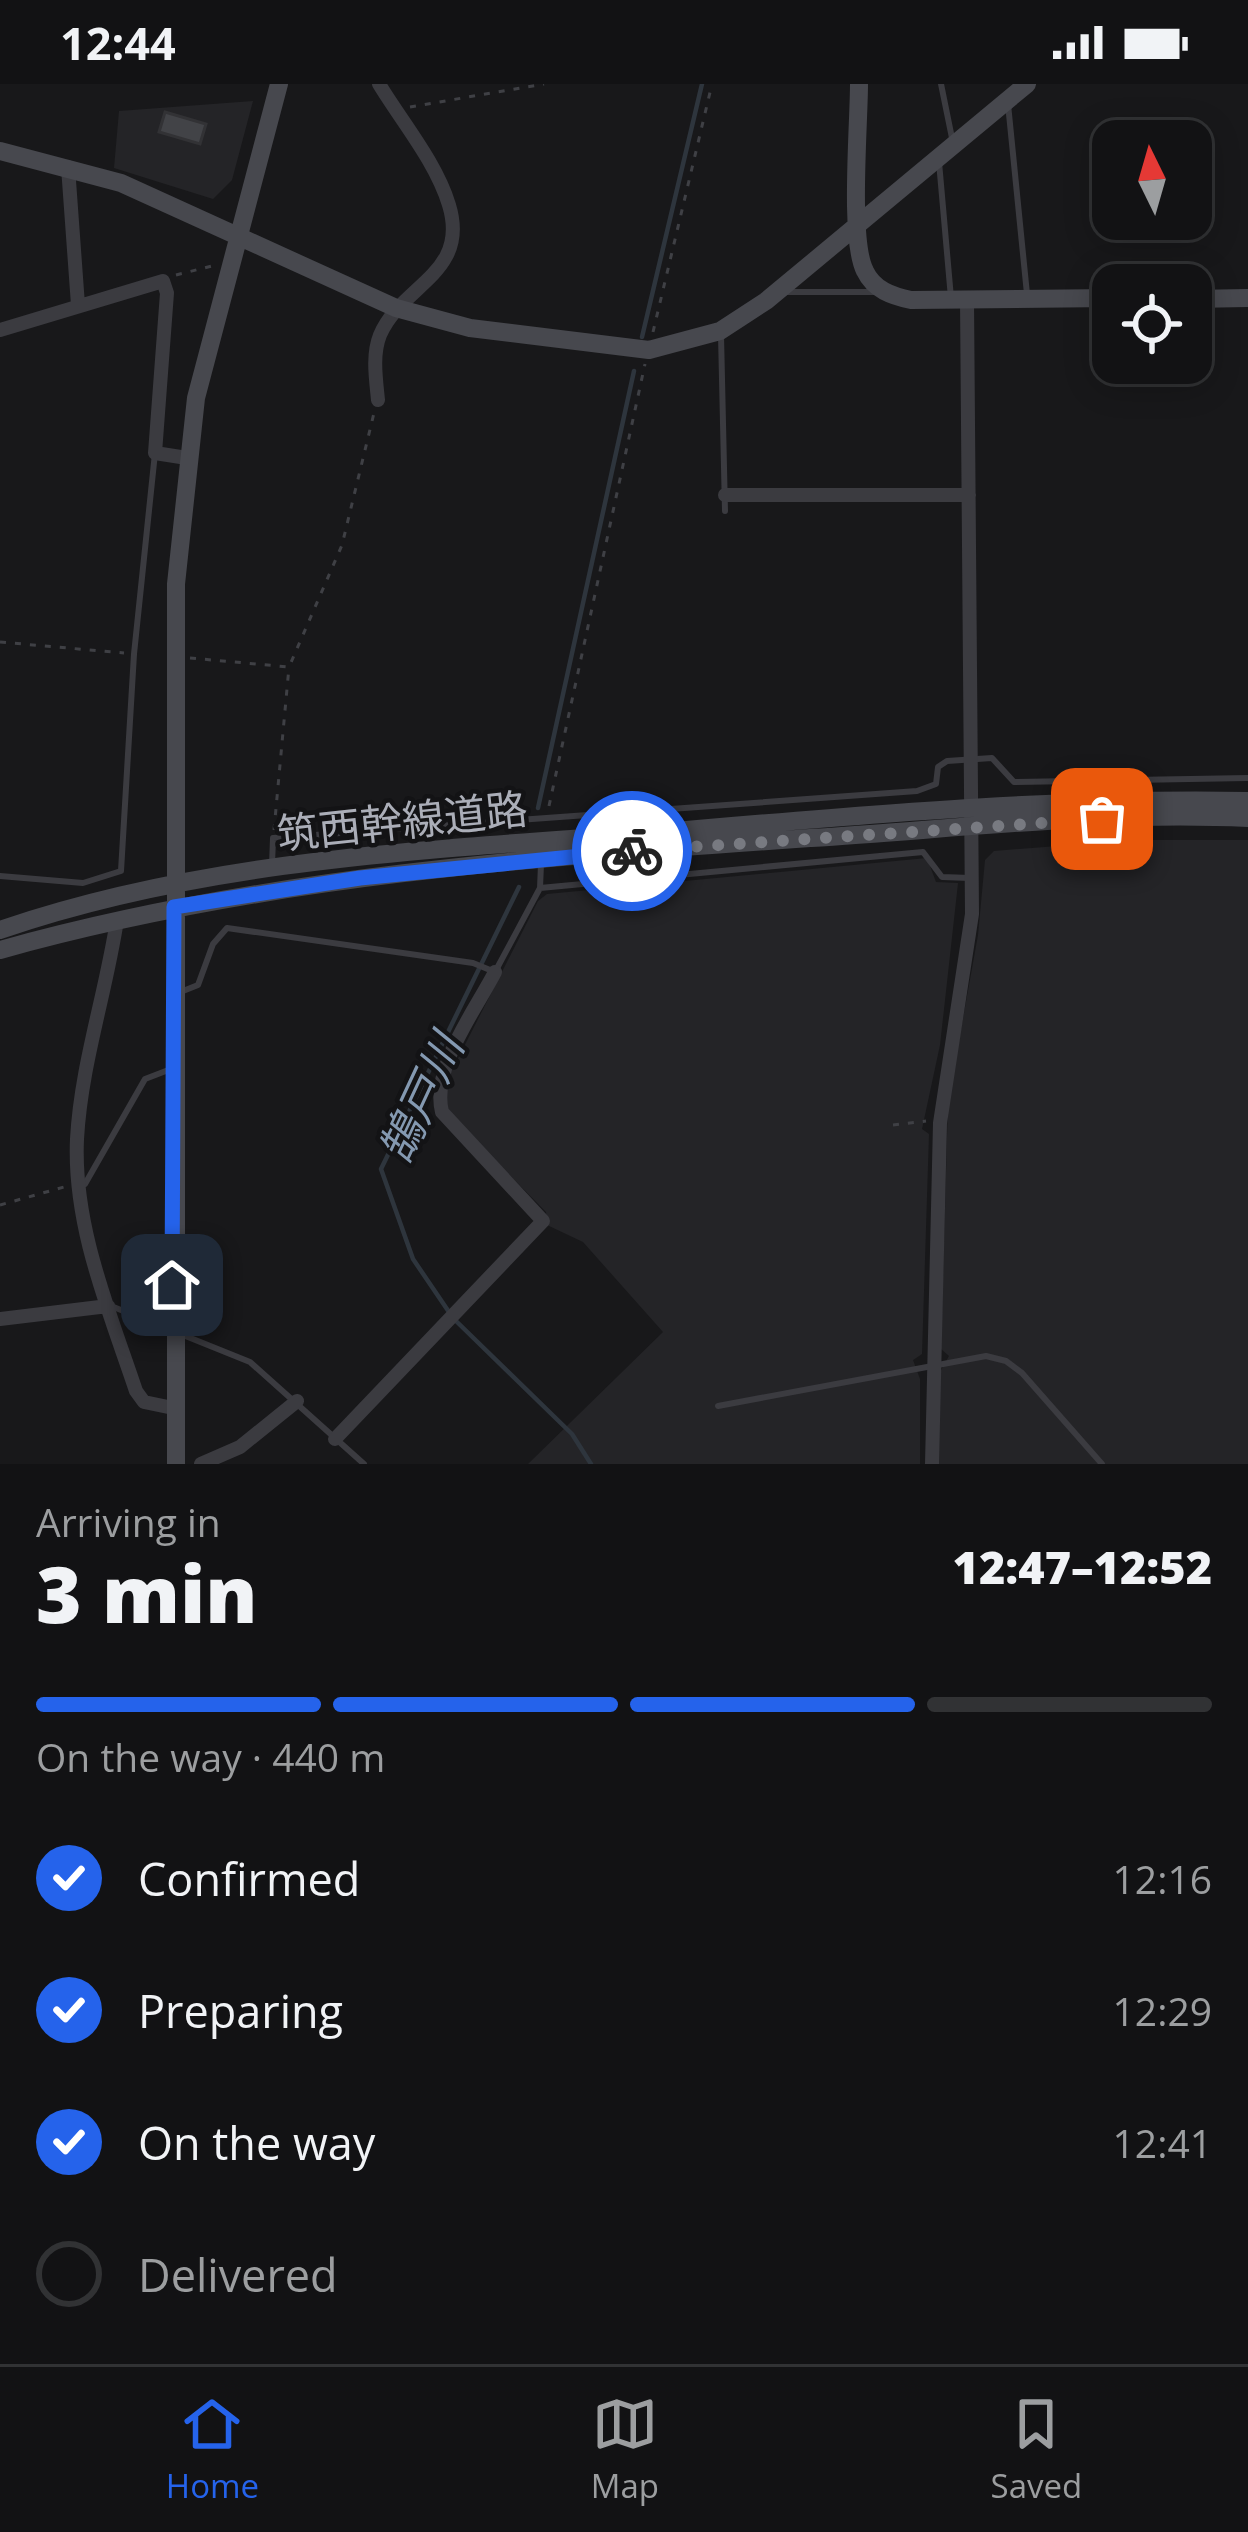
<!DOCTYPE html>
<meta charset="utf-8">
<style>
body{margin:0;font-family:"Open Sans","Noto Sans JP",sans-serif;background:#1f2022;color:#f1f3f6;height:100vh;display:flex;flex-direction:column;font-size:45px;white-space:nowrap}
*{box-sizing:border-box;margin:0}
p{font-size:39px;color:#9c9ea0}
.icon{flex:none;width:66px;height:66px;fill:none;stroke:currentColor;stroke-width:2;stroke-linecap:round;stroke-linejoin:round}
.map{position:relative;height:1380px;overflow:hidden}
.panel{display:flex;flex-direction:column;background:#121214;flex:1}
.panel>*{flex:none}
.needle{width:78px;rotate:355deg}
.tools{position:absolute;left:1092px;top:36px;display:grid;gap:24px}
.tools a{display:grid;place-items:center;width:120px;height:120px;border-radius:24px;background:#121214;box-shadow:0 6px 30px #0003,0 0 0 3px #313234;font-size:60px}
.pin{position:absolute;display:grid;place-items:center;width:102px;height:102px;color:#fff;margin:-51px;border-radius:24px;box-shadow:0 6px 18px #0006}
.courier{position:absolute;display:grid;place-items:center;width:120px;height:120px;margin:-60px;border:9px solid #2563eb;border-radius:50%;background:#fff;color:#222;box-shadow:0 3px 15px #0007}
.overview em{font-style:normal;font-weight:800}
.overview div{display:flex;flex-direction:column-reverse}
.overview{display:flex;align-items:center;justify-content:space-between;height:204px;padding:0 36px}
h1{font-size:78px;font-weight:800;line-height:90px}
.bar{display:grid;grid-template-columns:repeat(4,1fr);gap:18px 12px;align-content:center;height:144px;padding:0 36px}
.bar i{height:15px;border-radius:9px;background:#313234}
.bar .on{background:#2563eb}
.bar p{grid-column:span 4}
ol{padding:0 36px;list-style:none}
li{display:flex;align-items:center;gap:36px;height:132px}
li p{margin-inline-start:auto}
li .icon{padding:12px;border-radius:50%;background:#2563eb;color:#fff;stroke-width:4}
li:last-child{color:#9c9ea0}
li i{width:66px;height:66px;border:6px solid #313234;border-radius:50%}
.status{display:flex;justify-content:space-between;align-items:center;height:84px;padding:0 60px;background:#121214;direction:ltr}
.status svg{height:33px;fill:currentColor}
.tab-bar{display:flex;justify-content:space-around;align-items:center;height:168px;border-top:3px solid #313234;background:#121214;font-size:33px;color:#9c9ea0}
.tab-bar a{display:grid;justify-items:center;gap:6px}
.tab-bar .on{color:#2563eb}
.map>svg:first-child{display:block}
.built{fill:#242427}
.lines{fill:none;stroke-linecap:round;stroke-linejoin:round}
.stream{stroke:#2e353d;stroke-width:4.5}
.building{fill:#424347;stroke:#323235;stroke-width:3}
.path{stroke:#3f4045;stroke-width:3;stroke-dasharray:6 9;stroke-linecap:butt}
.lane{stroke:#3b3b40;stroke-width:6}
.street{stroke:#3b3b40;stroke-width:14}
.secondary{stroke:#47484e;stroke-width:18}
.done{stroke:#787a81;stroke-width:12;stroke-dasharray:0 21.6}
.route{stroke:#2563eb;stroke-width:15}
.labels{text-anchor:middle;dominant-baseline:central;stroke-width:9;stroke-linejoin:round;paint-order:stroke}
.street-label{font-size:42px;fill:#abaeb8;stroke:#131315}
.water-label{font-size:45px;font-style:italic;fill:#8499b1;stroke:#131315}
</style>
<div class="status"><b>12:44</b><svg viewBox="0 0 49 12"><path d="M0 12V9h3v3zM5 12V6h3v6zM10 12V3h3v9zM15 12V0h3v12zM26 1h20v11H26zM47 4h2v5h-2z"/></svg></div>
<div class="map">
<svg width="1248" height="1380" viewBox="0 0 1248 1380">
<rect width="100%" height="100%" fill="#18181a"/>
<path class="built" d="M253,17L232,96L213,115L114,84L119,27Z
M1134,756H1248V1380H938L940,1288L949,1272L941,1265L948,1018L978,851L985,776L994,767Z
M927,774L936,798L958,799L940,961L922,1045L929,1050L922,1270L913,1276L920,1295V1380H528L663,1248L583,1158L547,1141L546,1128L447,1028L444,1002L538,817L547,810Z"/>
<g class="lines">
<path class="stream" d="M642,253L702,0
M538,724L634,287
M449,1228L413,1175L381,1085L519,803
M456,1237L572,1350L591,1380"/>
</g>
<path class="building" d="M165,28L206,40L200,60L159,48Z"/>
<g class="lines">
<path class="path" d="M410,23L544,0
M176,191L212,182
M653,248L712,0
M0,558L124,569
M190,574L289,583L342,461L374,329
M549,722L645,280
M274,746L289,583
M893,1041L926,1037
M0,1121L64,1103"/>
<path class="lane" d="M941,0L953,59
M1008,20L1027,210
M939,78L951,214
M781,208H875
M721,251L725,427
M272,781L273,754L917,707L936,700L938,683L947,677L992,674L1014,698L1248,694
M0,792L83,799L121,787L134,570L155,369
M540,804L923,768L942,793L970,794
M178,909L198,901L213,860L227,844L473,879L495,888L540,804L541,780
M80,1101L85,1100L145,995L171,985
M111,1222L250,1278L364,1380
M718,1322L986,1272L1006,1277L1022,1289L1102,1380"/>
<path class="street" d="M68,83L78,221
M0,246L163,197L167,209L155,369L187,374
M378,316C376,295 372,271 380,251C401,201 470,190 449,121C436,78 402,38 379,0
M725,411H969
M117,836C106,909 81,981 77,1055C73,1142 109,1226 136,1307L144,1318L173,1324
M0,1235L108,1222
M335,1355L543,1137L442,1028C431,984 475,927 495,888
M201,1380L240,1363L297,1317
M932,1380L940,1039L972,830L967,216"/>
<path class="secondary" d="M859,0C859,41 849,156 865,187C874,206 892,212 911,216L1113,214
M0,67L121,99L396,224L470,244L649,266L720,247L766,217L1027,0
M1191,215L1248,214
M0,846C203,776 426,766 638,750C842,733 1044,713 1248,717
M0,866C264,792 538,773 811,754C956,745 1103,727 1248,734
M176,1380V500L196,314L279,0"/>
</g>
<g class="lines">
<path class="done" d="M632,767L1102,735"/>
<path class="route" d="M172,1201L174,823L360,794L632,767"/>
</g>
<g class="labels">
<g class="street-label">
<text transform="translate(402 736) rotate(-6)">筑西幹線道路</text>
</g>
<g class="water-label">
<text transform="translate(420 1014) rotate(-65)">鵠戸川</text>
</g>
</g>
</svg>
<div class="tools">
<a><svg class="needle" viewBox="-14 -14 28 28"><path d="M0-13l5 13h-10z" fill="#e53935"/><path d="M0 13l5-13h-10z" fill="#9c9ea0"/></svg></a>
<a><svg class="icon" aria-label="locate" viewBox="0 0 24 24"><circle cx="12" cy="12" r="6"/><path d="M12 2v4M12 18v4M2 12h4M18 12h4"/></svg></a>
</div>
<div class="pin" style="left:1102px;top:735px;background:#ea580c"><svg class="icon" aria-label="bag" viewBox="0 0 24 24"><path d="M5 8h14l-1 12H6zM9 8a3 3 0 0 1 6 0"/></svg></div>
<div class="pin" style="left:172px;top:1201px;background:#1f2937"><svg class="icon" aria-label="home" viewBox="0 0 24 24"><path d="M3 11l9-7 9 7M6 9v11h12V9"/></svg></div>
<div class="courier" style="left:632px;top:767px"><svg class="icon" aria-label="bike" viewBox="0 0 24 24"><circle cx="6" cy="16" r="4"/><circle cx="18" cy="16" r="4"/><path d="M6 16l4-8h5l3 8M10 8l3 8H6M13 5h3"/></svg></div>
</div>
<section class="panel">
<div class="overview"><div><h1>3 min</h1><p>Arriving in</p></div><em>12:47–12:52</em></div>
<div class="bar"><i class="on"></i><i class="on"></i><i class="on"></i><i></i><p>On the way · 440 m</p></div>
<ol>
<li><svg class="icon" aria-label="check" viewBox="0 0 24 24"><path d="M5 12l5 5 9-10"/></svg>Confirmed<p>12:16</p></li>
<li><svg class="icon" aria-label="check" viewBox="0 0 24 24"><path d="M5 12l5 5 9-10"/></svg>Preparing<p>12:29</p></li>
<li><svg class="icon" aria-label="check" viewBox="0 0 24 24"><path d="M5 12l5 5 9-10"/></svg>On the way<p>12:41</p></li>
<li><i></i>Delivered</li>
</ol>
</section>
<nav class="tab-bar">
<a class="on"><svg class="icon" aria-label="home" viewBox="0 0 24 24"><path d="M3 11l9-7 9 7M6 9v11h12V9"/></svg>Home</a>
<a><svg class="icon" aria-label="map" viewBox="0 0 24 24"><path d="M3 6l6-2 6 2 6-2v14l-6 2-6-2-6 2zM9 4v14M15 6v14"/></svg>Map</a>
<a><svg class="icon" aria-label="saved" viewBox="0 0 24 24"><path d="M7 4h10v16l-5-4-5 4z"/></svg>Saved</a>
</nav>
